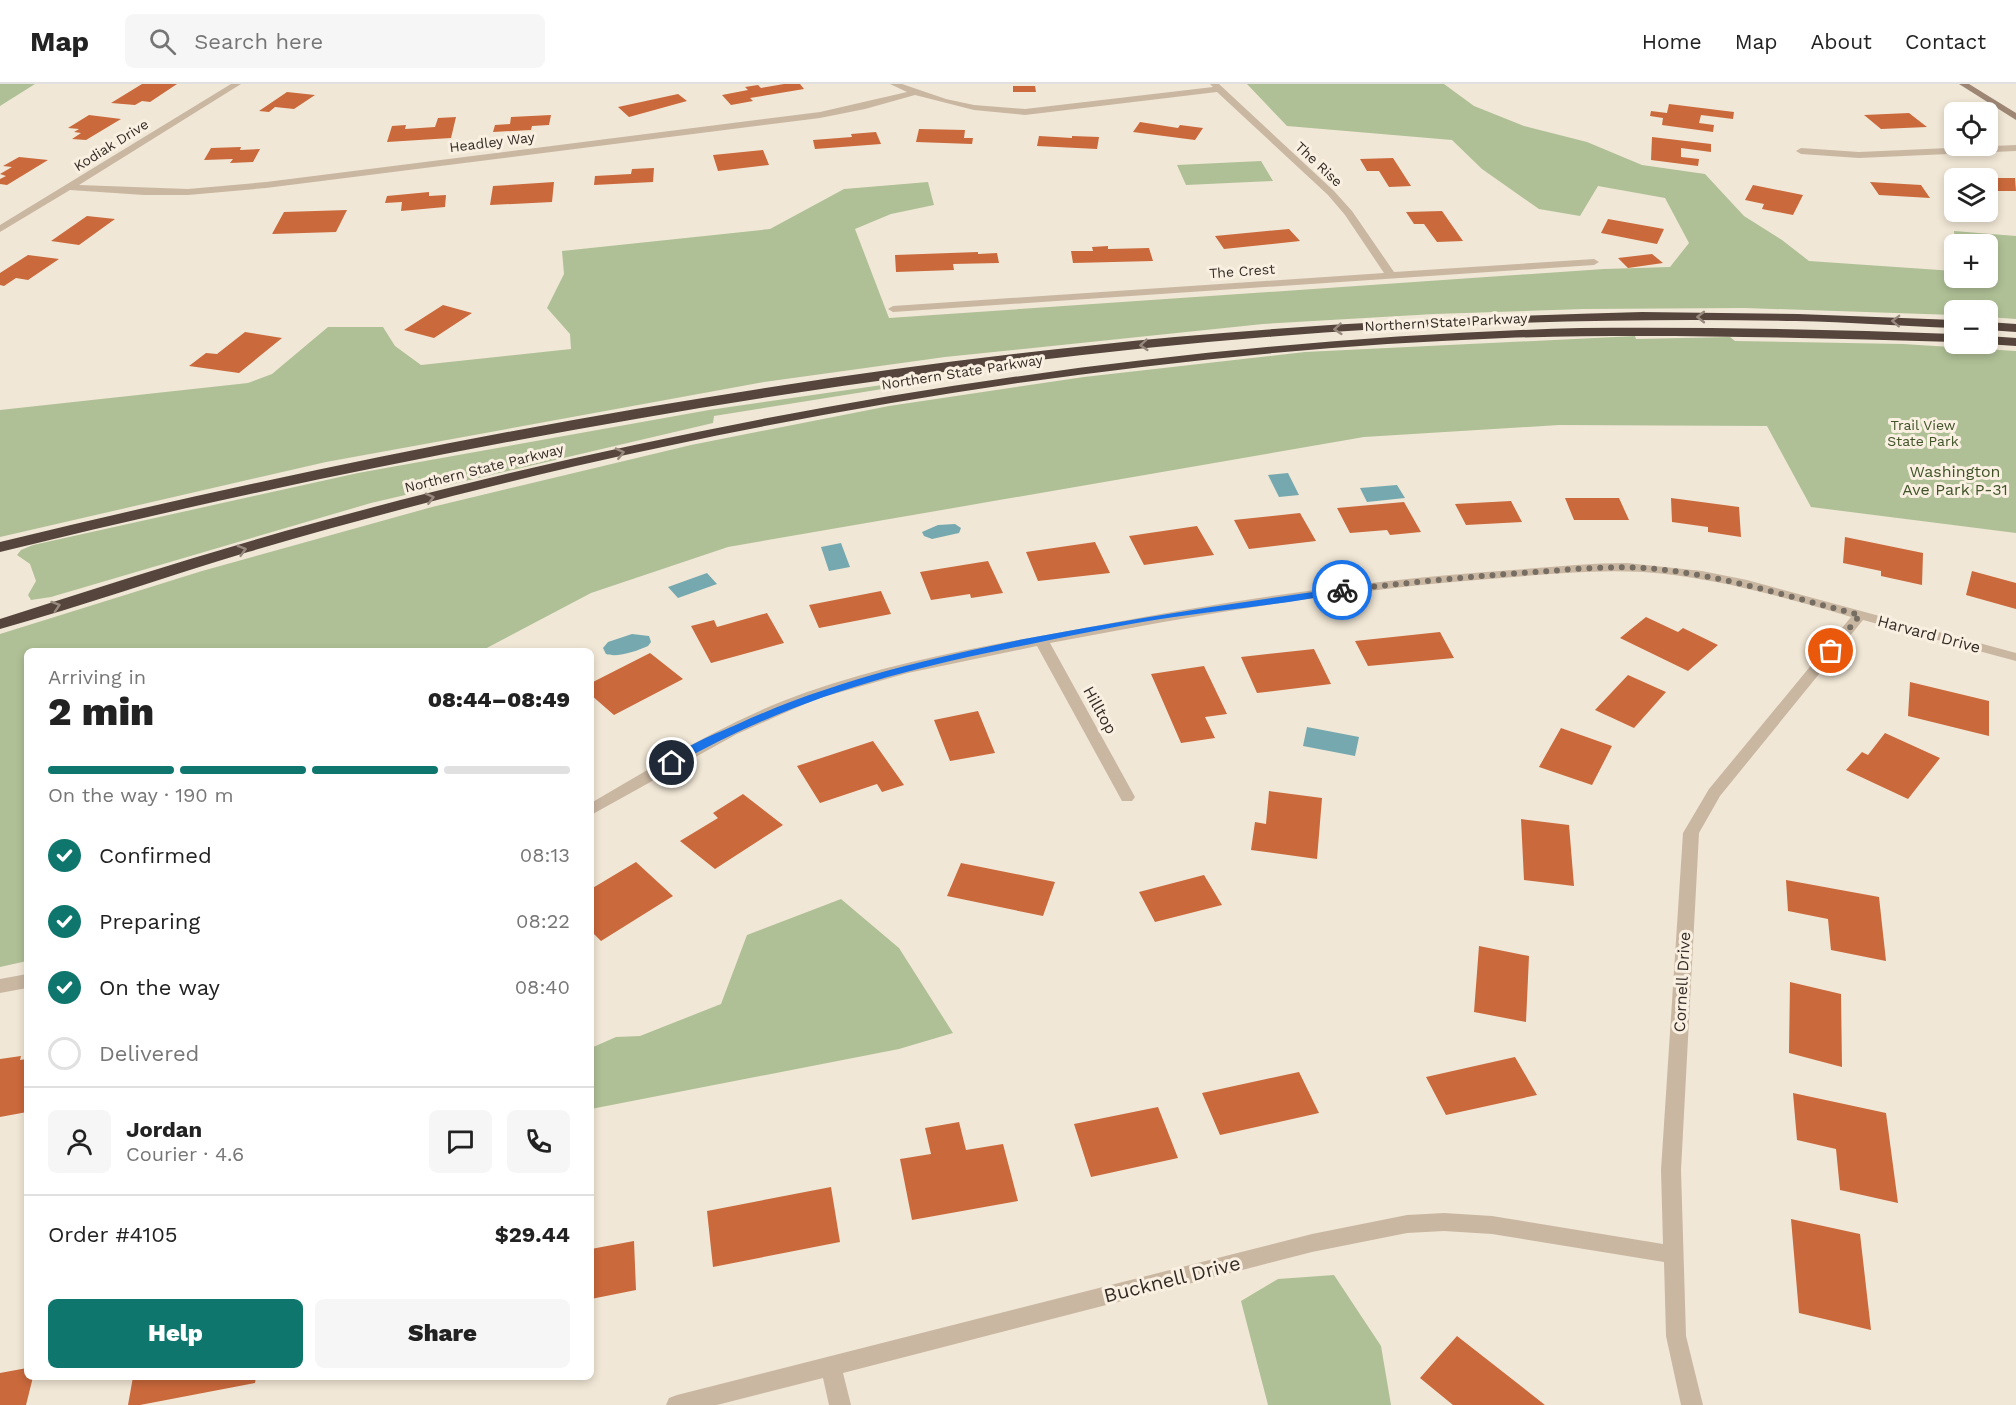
<!DOCTYPE html>
<meta charset="utf-8">
<style>
body{margin:0;font-family:"Work Sans",sans-serif;background:#f6f6f6;color:#222;height:100vh;display:flex;flex-direction:column;font-size:22px;white-space:nowrap}
*{box-sizing:border-box;margin:0}
p{font-size:20px;color:#767676}
.icon{flex:none;width:33px;height:33px;fill:none;stroke:currentColor;stroke-width:2;stroke-linecap:round;stroke-linejoin:round}
.map{position:relative;flex:1;overflow:hidden}
.details{position:absolute;left:24px;top:564px;width:570px;height:732px;display:flex;flex-direction:column;background:#fff;border-radius:9px;box-shadow:0 3px 9px #0003}
.details>*{flex:none}
.fabs{position:absolute;left:1944px;top:18px;display:grid;gap:12px}
.fabs a{display:grid;place-items:center;width:54px;height:54px;border-radius:9px;background:#fff;box-shadow:0 3px 9px #0003;font-size:30px}
.pin{position:absolute;display:grid;place-items:center;width:51px;height:51px;color:#fff;margin:-26px;border:3px solid #fff;border-radius:50%;box-shadow:0 2px 6px #0007}
.courier{position:absolute;display:grid;place-items:center;width:60px;height:60px;margin:-30px;border:4px solid #1a73e8;border-radius:50%;background:#fff;color:#222;box-shadow:0 2px 8px #0007}
.summary em{font-style:normal;font-weight:800}
.summary div{display:flex;flex-direction:column-reverse}
.summary{display:flex;align-items:center;justify-content:space-between;height:102px;padding:0 24px}
h1{font-size:39px;font-weight:800;line-height:45px}
.bar{display:grid;grid-template-columns:repeat(4,1fr);gap:9px 6px;align-content:center;height:72px;padding:0 24px}
.bar i{height:8px;border-radius:4px;background:#e0e0e0}
.bar .current{background:#0f766e}
.bar p{grid-column:span 4}
.line{display:flex;align-items:center;gap:15px;padding:0 24px;border-top:2px solid #e0e0e0}
.line div{flex:1}
.round{display:grid;place-items:center;flex:none;width:63px;height:63px;border-radius:9px;background:#f6f6f6}
ol{padding:0 24px;list-style:none}
li{display:flex;align-items:center;gap:18px;height:66px}
li p{margin-inline-start:auto}
li .icon{padding:6px;border-radius:50%;background:#0f766e;color:#fff;stroke-width:4}
li:last-child{color:#767676}
li i{width:33px;height:33px;border:3px solid #e0e0e0;border-radius:50%}
.button{display:flex;gap:12px;margin-top:auto;padding:12px 24px}
.button a{flex:1;height:69px;border-radius:9px;background:#0f766e;color:#fff;font-size:24px;font-weight:800;line-height:69px;text-align:center}
.button a+a{background:#f6f6f6;color:#222}
header{display:flex;align-items:center;gap:36px;box-sizing:border-box;height:84px;padding:0 30px;background:#fff;border-bottom:2px solid #e0e0e0}
header strong{font-size:28px}
nav{display:flex;gap:33px;margin-inline-start:auto;font-size:21px}
.search{width:420px;height:54px;background:#f6f6f6;display:flex;align-items:center;gap:15px;box-sizing:border-box;padding:0 21px;border-radius:9px;color:#767676;font-size:22px}
.map>svg:first-child{display:block}
.green{fill:#afc096}
.water{fill:#75a8af}
.building{fill:#ca693c}
.lines{fill:none;stroke-linecap:round;stroke-linejoin:round}
.minor{fill:#c9b7a2;fill-rule:evenodd}
.secondary{fill:#9d8674;fill-rule:evenodd}
.motorway{fill:#55453c;fill-rule:evenodd}
.oneway{stroke:#97897e}
.route{fill:#1a73e8}
.done{stroke:#766d63;stroke-width:6;stroke-dasharray:0 10.8}
.labels{text-anchor:middle;dominant-baseline:central;stroke-width:6;stroke-linejoin:round;paint-order:stroke}
.far-street-label{font-size:14px;fill:#342b25;stroke:#f9f0e2}
.far-park-label{font-size:14px;fill:#405328;stroke:#f9f0e2}
.park-label{font-size:16px;fill:#405328;stroke:#f9f0e2}
.street-label{font-size:16px;fill:#342b25;stroke:#f9f0e2}
.near-street-label{font-size:20px;fill:#342b25;stroke:#f9f0e2}
</style>
<header>
<strong>Map</strong>
<div class="search"><svg class="icon" aria-label="search" viewBox="0 0 24 24"><circle cx="10" cy="10" r="6"/><path d="M15 15l6 6"/></svg>Search here</div>
<nav><a>Home</a><a>Map</a><a>About</a><a>Contact</a></nav>
</header>
<div class="map">
<svg width="2016" height="1321" viewBox="0 0 2016 1321">
<rect width="100%" height="100%" fill="#f1e7d6"/>
<path class="green" d="M0,0H35L0,22Z
M1247,0H1444L1474,22L1524,42L1587,58L1642,81L1705,90L1744,132L1782,156L1809,177L1954,187V194H1988V160H1955L1954,147L2016,152V235L1988,233V226H1954V231L1745,224L1583,225L1434,230L1263,240L945,273L764,298L326,378L0,453V326L248,299L272,290L328,243H383L395,262L421,281L571,265L570,250L547,224L564,190L562,167L770,145L844,105L928,98L934,121L891,130L855,145L889,234L1604,185L1670,183L1689,159L1665,114L1598,102L1580,132L1539,125L1482,85L1452,56L1287,42Z
M1261,77L1273,97L1186,101L1177,81Z
M1635,252L1636,255L1730,253L1735,257L1903,260L2016,267V449L1811,423L1767,342L1559,341L1364,353L728,463L591,509L481,567H27V877L0,883V550L202,487L432,423L691,361L889,322L1084,293L1305,268Z
M924,295L920,299L714,332L713,339L371,419L51,513L31,516L28,511L36,497L30,480L17,471L21,466L33,461L358,389L709,326Z
M841,815L899,864L953,949L899,965L591,1025V964L616,953L640,952L721,920L747,851Z
M1334,1191L1381,1262L1391,1321H1268L1241,1217L1278,1195Z"/>
<path class="water" d="M1288,389L1299,411L1279,413L1268,391Z
M1397,401L1405,414L1367,418L1360,404Z
M955,440L961,444L959,449L932,455L924,452L922,448L938,441Z
M841,459L850,483L829,487L821,463Z
M707,489L717,500L678,514L668,503Z
M632,550L649,552L651,558L648,562C637,567 617,574 606,570L603,564L608,558Z
M1307,643L1359,653L1355,672L1303,662Z"/>
<path class="building" d="M142,0H177L150,18L142,17L135,21L111,19Z
M784,0H800L804,5L750,14L753,17L731,21L722,11L748,6L745,3L758,1L761,4Z
M1013,2H1035L1036,8H1013Z
M287,8L315,11L294,25L275,23L269,28L259,27Z
M678,10L687,17L629,33L618,23Z
M1669,20L1734,28L1733,35L1701,31L1699,39L1714,41L1713,48L1662,41L1663,34L1650,32L1651,27L1667,29Z
M1909,29L1927,43L1881,45L1864,31Z
M89,31L121,35L86,56L72,55L81,49L74,48L79,45L68,44Z
M551,31L549,41L532,42L531,46L493,48L495,41L510,40L511,33Z
M456,33L451,54L387,58L392,42L406,41L405,45L435,43L438,34Z
M1140,38L1178,44L1180,41L1203,44L1195,56L1133,48Z
M919,45L965,46L964,54H973L972,60L916,58Z
M876,48L881,60L815,65L813,56L852,53L851,50Z
M1039,52L1072,54V52L1099,53L1097,65L1037,62Z
M1652,53L1711,60V68L1681,64V73L1699,75L1698,82L1651,76Z
M241,63L240,66L260,65L253,78L230,79L233,75L204,76L211,64Z
M763,66L769,81L718,87L713,71Z
M19,73L48,76L7,101L0,100V95L6,92L0,90L12,83L3,82Z
M1393,74L1411,102L1389,103L1379,87H1367L1360,75Z
M654,84L653,98L594,101L595,92L631,90L632,85Z
M1988,94H2015L2016,107H1988Z
M554,98L552,118L490,121L493,102Z
M1870,98L1921,101L1930,114L1879,111Z
M1753,101L1803,111L1793,131L1762,125L1764,120L1745,116Z
M429,108V112L446,111L445,123L401,127L402,118L385,119L387,112Z
M347,126L336,148L272,150L284,128Z
M1442,127L1463,157L1437,158L1424,140H1414L1406,128Z
M87,132L115,135L79,161L51,157Z
M1608,135L1664,145L1657,160L1601,149Z
M1289,145L1300,157L1224,165L1215,152Z
M1108,162V165L1149,164L1153,177L1073,179L1071,167H1093L1092,163Z
M978,168V170L997,169L999,179L953,180L954,186L896,188L895,171Z
M1652,170L1663,179L1628,184L1618,174Z
M28,171L59,175L28,196L16,194L4,202L0,201V189Z
M443,221L472,229L434,254L404,246Z
M245,248L282,254L239,289L189,282L206,269L217,270Z
M1565,414H1619L1629,436H1574Z
M1671,414L1739,423L1741,453L1708,448V443L1672,438Z
M1511,417L1522,438L1466,441L1455,420Z
M1404,418L1421,448L1390,451L1387,446L1350,449L1337,424Z
M1300,429L1316,457L1249,465L1234,436Z
M1197,442L1214,471L1144,481L1129,452Z
M1845,453L1923,469L1922,501L1881,492V487L1843,479Z
M1095,458L1110,489L1038,497L1026,468Z
M988,477L1003,509L971,514L970,510L931,516L920,488Z
M1972,487L2016,499V525L1966,511Z
M881,507L891,530L819,544L809,521Z
M767,529L784,559L711,579L691,542L714,536L717,543Z
M1646,533L1678,548L1683,544L1718,561L1688,587L1620,554Z
M1440,548L1454,574L1368,582L1355,557Z
M1314,565L1331,600L1257,609L1241,573Z
M650,569L683,595L614,631L591,611V599Z
M1204,582L1227,630L1205,633L1215,654L1181,659L1151,590Z
M1628,591L1666,608L1634,644L1595,626Z
M1910,598L1989,617V652L1908,632Z
M978,627L995,669L950,677L934,636Z
M1561,644L1612,662L1592,701L1539,683Z
M1885,649L1940,674L1908,715L1846,686L1862,668L1868,671Z
M873,657L904,701L882,708L877,700L820,719L797,682Z
M1269,707L1322,714L1317,775L1251,766L1255,738L1266,740Z
M743,710L783,741L715,785L680,757L718,734L713,729Z
M1521,735L1569,741L1574,802L1524,796Z
M636,778L673,812L601,857L591,847V805Z
M961,779L1055,798L1043,832L947,812Z
M1204,791L1222,821L1155,838L1139,808Z
M1786,796L1879,813L1886,877L1831,866L1828,835L1788,827Z
M1479,862L1529,872L1526,938L1474,928Z
M1790,898L1841,910L1842,983L1789,969Z
M21,972L20,976L27,975V1028L0,1033V975Z
M1515,973L1537,1011L1446,1031L1426,993Z
M1299,988L1319,1029L1220,1051L1202,1009Z
M1793,1009L1886,1029L1898,1119L1840,1106L1836,1065L1797,1056Z
M1158,1023L1178,1074L1091,1093L1074,1040Z
M959,1038L966,1066L1003,1060L1018,1117L912,1136L900,1075L931,1070L925,1044Z
M831,1103L840,1158L713,1183L707,1127Z
M1791,1135L1860,1150L1871,1246L1799,1229Z
M634,1157L636,1206L591,1215V1165Z
M1457,1252L1545,1321H1453L1420,1294Z
M27,1284V1293H33L26,1321H0V1289Z
M133,1293H256L255,1299L140,1321H128Z"/>
<g class="lines">
<path class="minor" d="M231,0H241L79,101L188,105L266,98L820,28L907,8L890,0H902L946,15L974,21L1025,25L1213,3L1210,0H1219L1334,107L1352,127L1394,188L1594,175L1599,178L1594,181L893,228L888,225L893,222L1384,189L1345,131L1328,111L1217,8L1025,31L974,26L915,11L865,25L820,34L266,104L188,111H144L70,106L0,148V141Z
M2016,61V67L1859,74L1801,70L1796,67L1801,64L1859,68Z
M1627,479L1702,487L1747,496L2016,569V577L1863,536L1720,712L1699,749L1681,1086L1686,1252L1703,1321H1681L1666,1252L1664,1178L1492,1150L1444,1147L1407,1149L1312,1168L843,1289L851,1321H829L823,1294L717,1321H666L669,1314L677,1311L1312,1150L1407,1131L1444,1129L1492,1132L1663,1160L1661,1086L1683,749L1709,705L1851,533C1783,513 1714,493 1643,488C1592,485 1540,491 1489,495C1342,506 1195,531 1050,559L1135,713L1132,717H1122L1037,562L908,589L816,615L737,650L591,731V719C661,678 730,635 807,608C902,575 1003,559 1101,541C1238,515 1375,495 1513,486C1551,483 1589,479 1627,479Z
M27,890V904L0,909V895Z"/>
<path class="secondary" d="M1959,0H1969L2016,29V36Z"/>
<path class="motorway" d="M1642,228L1798,230L1954,236V244C1902,242 1849,238 1796,237C1693,235 1591,236 1488,240C1254,248 1020,275 788,310C523,351 260,404 0,468V458C386,364 779,290 1175,253C1330,239 1486,232 1642,228Z
M1988,238L2016,240V248L1988,246Z
M1580,244C1705,243 1829,245 1954,250V258C1805,254 1655,249 1505,254C1193,266 881,312 576,382C466,408 356,436 248,468C165,493 83,522 0,545V535C106,501 211,467 318,438C730,326 1153,256 1580,244Z
M1988,252L2016,254V262L1986,260Z"/>
</g>
<defs><path id="oneway-chevron" d="M-2-3.5L2.5 0L-2 3.5" fill="none" stroke-width="1.6" stroke-linecap="round" stroke-linejoin="round" transform="scale(1.5)"/></defs>
<g class="oneway">
<use href="#oneway-chevron" transform="translate(1701 233) rotate(180)"/>
<use href="#oneway-chevron" transform="translate(1896 237) rotate(-178)"/>
<use href="#oneway-chevron" transform="translate(1338 245) rotate(175)"/>
<use href="#oneway-chevron" transform="translate(1144 261) rotate(175)"/>
<use href="#oneway-chevron" transform="translate(620 369) rotate(-13)"/>
<use href="#oneway-chevron" transform="translate(430 414) rotate(-14)"/>
<use href="#oneway-chevron" transform="translate(242 466) rotate(-16)"/>
<use href="#oneway-chevron" transform="translate(56 522) rotate(-18)"/>
</g>
<path class="route" d="M1342,504H1345V508C1289,520 1230,525 1174,533C1126,540 1078,550 1031,560C903,585 789,615 675,681H669L667,679C682,662 718,649 738,640C829,598 926,575 1024,555C1130,535 1235,519 1342,504Z"/>
<g class="lines">
<path class="done" d="M1342,506C1407,499 1472,492 1537,488C1576,485 1617,481 1656,485C1726,492 1793,514 1860,531L1831,567"/>
</g>
<g class="labels">
<g class="far-street-label">
<text transform="translate(492 58) rotate(-7)">Headley Way</text>
<text transform="translate(111 61) rotate(-32)">Kodiak Drive</text>
<text transform="translate(1319 80) rotate(43)">The Rise</text>
<text transform="translate(1242 187) rotate(-4)">The Crest</text>
<text transform="translate(1446 238) rotate(-3)">Northern State Parkway</text>
<text transform="translate(962 288) rotate(-9)">Northern State Parkway</text>
<text transform="translate(484 384) rotate(-14)">Northern State Parkway</text>
</g>
<g class="far-park-label">
<text x="1923" y="341">Trail View<tspan x="1923" dy="16">State Park</tspan></text>
</g>
<g class="park-label">
<text x="1955" y="387">Washington<tspan x="1955" dy="18">Ave Park P-31</tspan></text>
</g>
<g class="street-label">
<text transform="translate(1929 550) rotate(15)">Harvard Drive</text>
<text transform="translate(1100 626) rotate(61)">Hilltop</text>
<text transform="translate(1682 898) rotate(-87)">Cornell Drive</text>
</g>
<g class="near-street-label">
<text transform="translate(1172 1195) rotate(-14)">Bucknell Drive</text>
</g>
</g>
</svg>
<div class="fabs">
<a><svg class="icon" aria-label="locate" viewBox="0 0 24 24"><circle cx="12" cy="12" r="6"/><path d="M12 2v4M12 18v4M2 12h4M18 12h4"/></svg></a>
<a><svg class="icon" aria-label="layers" viewBox="0 0 24 24"><path d="M12 4l9 5-9 5-9-5zM3 14l9 5 9-5"/></svg></a>
<a>+</a>
<a>−</a>
</div>
<div class="pin" style="left:1831px;top:567px;background:#ea580c"><svg class="icon" aria-label="bag" viewBox="0 0 24 24"><path d="M5 8h14l-1 12H6zM9 8a3 3 0 0 1 6 0"/></svg></div>
<div class="pin" style="left:672px;top:679px;background:#1f2937"><svg class="icon" aria-label="home" viewBox="0 0 24 24"><path d="M3 11l9-7 9 7M6 9v11h12V9"/></svg></div>
<div class="courier" style="left:1342px;top:506px"><svg class="icon" aria-label="bike" viewBox="0 0 24 24"><circle cx="6" cy="16" r="4"/><circle cx="18" cy="16" r="4"/><path d="M6 16l4-8h5l3 8M10 8l3 8H6M13 5h3"/></svg></div>
<section class="details">
<div class="summary"><div><h1>2 min</h1><p>Arriving in</p></div><em>08:44–08:49</em></div>
<div class="bar"><i class="current"></i><i class="current"></i><i class="current"></i><i></i><p>On the way · 190 m</p></div>
<ol>
<li><svg class="icon" aria-label="check" viewBox="0 0 24 24"><path d="M5 12l5 5 9-10"/></svg>Confirmed<p>08:13</p></li>
<li><svg class="icon" aria-label="check" viewBox="0 0 24 24"><path d="M5 12l5 5 9-10"/></svg>Preparing<p>08:22</p></li>
<li><svg class="icon" aria-label="check" viewBox="0 0 24 24"><path d="M5 12l5 5 9-10"/></svg>On the way<p>08:40</p></li>
<li><i></i>Delivered</li>
</ol>
<div class="line" style="height:108px"><a class="round"><svg class="icon" aria-label="person" viewBox="0 0 24 24"><circle cx="12" cy="8" r="4"/><path d="M4 21q1-7 8-7t8 7"/></svg></a><div><b>Jordan</b><p>Courier · 4.6</p></div><a class="round"><svg class="icon" aria-label="chat" viewBox="0 0 24 24"><path d="M4 5h16v11H9l-5 4z"/></svg></a><a class="round"><svg class="icon" aria-label="phone" viewBox="0 0 24 24"><path d="M5 4h4l2 5-3 2q2 4 5 5l2-3 5 2v4C11 20 4 13 5 4z"/></svg></a></div>
<div class="line" style="height:78px"><div>Order #4105</div><b>$29.44</b></div>
<div class="button"><a>Help</a><a>Share</a></div>
</section>
</div>
